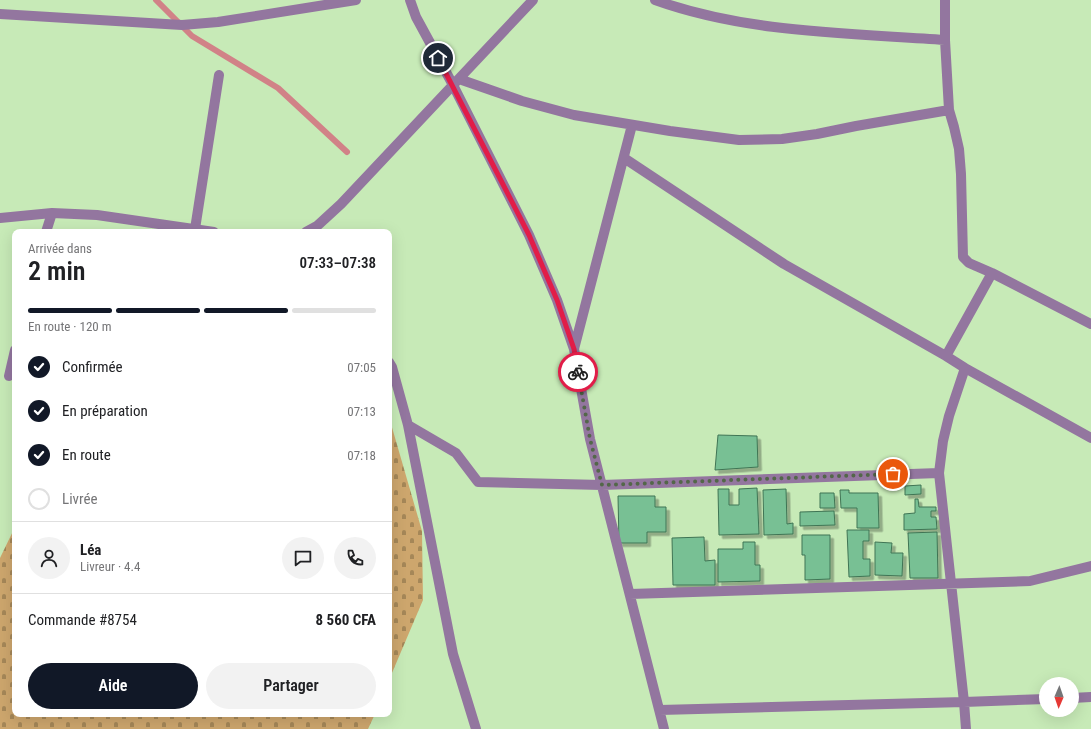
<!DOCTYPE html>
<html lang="fr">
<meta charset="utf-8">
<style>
body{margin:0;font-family:"Roboto Condensed",sans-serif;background:#f2f2f2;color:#202124;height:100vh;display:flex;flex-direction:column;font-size:15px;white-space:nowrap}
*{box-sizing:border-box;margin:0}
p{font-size:13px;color:#757577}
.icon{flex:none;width:22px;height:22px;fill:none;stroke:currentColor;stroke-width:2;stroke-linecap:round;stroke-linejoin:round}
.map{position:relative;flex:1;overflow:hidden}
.drawer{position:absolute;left:12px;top:229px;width:380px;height:488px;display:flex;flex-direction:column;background:#fff;border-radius:8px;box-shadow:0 4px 16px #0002}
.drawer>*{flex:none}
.needle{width:26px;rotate:182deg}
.controls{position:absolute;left:1039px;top:677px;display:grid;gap:8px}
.controls a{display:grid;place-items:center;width:40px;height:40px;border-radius:50%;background:#fff;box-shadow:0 4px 16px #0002;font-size:20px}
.pin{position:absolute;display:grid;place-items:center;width:34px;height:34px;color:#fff;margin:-17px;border:2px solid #fff;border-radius:50%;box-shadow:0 1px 4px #0007}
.courier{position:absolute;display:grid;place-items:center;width:40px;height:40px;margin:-20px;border:3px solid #e11d48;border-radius:50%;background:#fff;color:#222;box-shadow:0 1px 5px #0007}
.overview em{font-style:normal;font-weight:600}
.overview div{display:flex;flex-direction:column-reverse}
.overview{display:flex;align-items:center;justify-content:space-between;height:68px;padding:0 16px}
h1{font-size:26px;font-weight:600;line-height:30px}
.bar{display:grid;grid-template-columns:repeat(4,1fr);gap:6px 4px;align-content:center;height:48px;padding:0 16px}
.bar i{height:5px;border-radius:3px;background:#e0e0e0}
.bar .active{background:#111827}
.bar p{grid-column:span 4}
.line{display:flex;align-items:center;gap:10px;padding:0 16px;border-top:1px solid #e0e0e0}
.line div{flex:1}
.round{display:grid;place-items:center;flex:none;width:42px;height:42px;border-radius:21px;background:#f2f2f2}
ol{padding:0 16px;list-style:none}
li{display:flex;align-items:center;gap:12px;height:44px}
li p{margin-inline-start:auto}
li .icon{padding:4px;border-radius:50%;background:#111827;color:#fff;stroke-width:4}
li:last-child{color:#757577}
li i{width:22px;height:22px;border:2px solid #e0e0e0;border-radius:50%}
.cta{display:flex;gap:8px;margin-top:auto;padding:8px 16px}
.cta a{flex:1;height:46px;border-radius:24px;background:#111827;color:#fff;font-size:16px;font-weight:600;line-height:46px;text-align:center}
.cta a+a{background:#f2f2f2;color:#202124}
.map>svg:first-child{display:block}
.cemetery{fill:url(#cemetery-stones)}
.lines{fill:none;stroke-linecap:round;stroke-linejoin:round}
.stream{stroke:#d18287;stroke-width:6}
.building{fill:#78c094;stroke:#3f7454;filter:url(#shadow)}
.minor{stroke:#93769f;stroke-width:10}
.done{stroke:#536749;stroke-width:4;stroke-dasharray:0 7.2}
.route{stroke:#e11d48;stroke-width:5}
</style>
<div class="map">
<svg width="1091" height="729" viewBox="0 0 1091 729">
<defs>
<pattern id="cemetery-stones" width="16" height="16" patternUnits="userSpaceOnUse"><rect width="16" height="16" fill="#cda66d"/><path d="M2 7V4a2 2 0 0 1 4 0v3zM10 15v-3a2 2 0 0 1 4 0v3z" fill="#a58758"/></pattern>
<filter id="shadow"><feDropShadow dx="3.5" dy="3.5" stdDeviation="0" flood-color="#0004"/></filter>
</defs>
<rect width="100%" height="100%" fill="#c7eab7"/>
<path class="cemetery" d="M389,417L422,531L423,600L389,680Z
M15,527V714H375L368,729H0V558Z"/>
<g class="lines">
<path class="stream" d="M156,0L192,36L278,88L347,152"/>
</g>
<path class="building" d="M718,435L757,436L758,467L715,470Z
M921,485V494L905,495V486Z
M757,488L759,534L719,535L718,489H729V505H739V489Z
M786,489L787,524L793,523V534L764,535L763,490Z
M840,490H849V493H878L879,528H857V508H841Z
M820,493H834L835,508H820Z
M618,496H655V507H666V532H647V543H619Z
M915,499H918L919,507H936V511H931V517H936L937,529L904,530V514L915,513Z
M834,511L835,525L800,526V512Z
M847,530H869V541H863V559H870V576L849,577Z
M937,532L938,578H910L908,533Z
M802,535H830V579L805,580V555H802Z
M704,537L705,561L715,560V585H673L672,538Z
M743,542H755V565H760V581L718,582V549H743Z
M875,542L892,543L891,553H903L902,576L875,575Z"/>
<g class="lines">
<path class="minor" d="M410,0L416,17L453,85L529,235L557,300L574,349L590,439L664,729
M655,0C747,33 848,33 945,40
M945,0V40L949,110L954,127L959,149L961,174L963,257L969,263L992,273L1091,324
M0,14L182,25L218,22L356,0
M459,79L522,101L574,115L670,131L739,140L782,139L817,134L856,126L949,110
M624,158L784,264L946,356L965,368L1091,438
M0,218L52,213L97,215L214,232
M195,229L219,75
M46,232L52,213
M306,232L317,226L341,204L533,0
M574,349L632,125
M946,356L992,273
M389,362L392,367L408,425L456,453L478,482L602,485L939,473
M965,368L949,416L943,441L939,473L964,702L966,729
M9,376L15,350
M408,425L453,654L476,729
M630,594L1030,581L1091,566
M1072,698L1091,697
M660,710L964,702L1046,699"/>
</g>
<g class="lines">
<path class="done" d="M578,372L590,439L602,485L893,474"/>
<path class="route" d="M438,58L529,235L557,300L574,349L578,372"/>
</g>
</svg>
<div class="controls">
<a><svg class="needle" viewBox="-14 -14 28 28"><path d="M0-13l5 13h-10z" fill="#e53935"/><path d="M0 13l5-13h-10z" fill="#757577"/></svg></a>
</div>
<div class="pin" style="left:893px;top:474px;background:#ea580c"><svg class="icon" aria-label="bag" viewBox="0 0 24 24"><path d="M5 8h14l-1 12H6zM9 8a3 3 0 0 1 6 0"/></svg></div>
<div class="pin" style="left:438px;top:58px;background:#1f2937"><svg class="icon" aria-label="home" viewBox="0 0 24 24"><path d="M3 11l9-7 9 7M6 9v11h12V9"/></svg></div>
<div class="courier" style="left:578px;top:372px"><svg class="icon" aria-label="bike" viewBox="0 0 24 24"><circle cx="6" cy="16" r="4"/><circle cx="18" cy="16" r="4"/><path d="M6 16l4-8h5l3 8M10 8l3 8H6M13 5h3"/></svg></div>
<section class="drawer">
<div class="overview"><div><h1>2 min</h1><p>Arrivée dans</p></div><em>07:33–07:38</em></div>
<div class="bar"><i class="active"></i><i class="active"></i><i class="active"></i><i></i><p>En route · 120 m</p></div>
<ol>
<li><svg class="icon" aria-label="check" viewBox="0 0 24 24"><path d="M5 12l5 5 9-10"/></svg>Confirmée<p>07:05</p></li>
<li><svg class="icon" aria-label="check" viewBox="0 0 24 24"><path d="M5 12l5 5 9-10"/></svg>En préparation<p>07:13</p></li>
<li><svg class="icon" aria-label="check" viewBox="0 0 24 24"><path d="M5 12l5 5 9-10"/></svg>En route<p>07:18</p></li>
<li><i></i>Livrée</li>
</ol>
<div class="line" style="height:72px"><a class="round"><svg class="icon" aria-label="person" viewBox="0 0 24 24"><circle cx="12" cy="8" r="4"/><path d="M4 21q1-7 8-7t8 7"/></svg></a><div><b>Léa</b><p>Livreur · 4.4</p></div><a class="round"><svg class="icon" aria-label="chat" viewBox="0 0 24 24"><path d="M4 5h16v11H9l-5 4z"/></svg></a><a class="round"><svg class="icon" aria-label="phone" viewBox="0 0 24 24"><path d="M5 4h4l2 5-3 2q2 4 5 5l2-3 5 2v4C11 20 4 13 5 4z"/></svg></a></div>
<div class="line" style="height:52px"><div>Commande #8754</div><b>8 560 CFA</b></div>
<div class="cta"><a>Aide</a><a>Partager</a></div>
</section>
</div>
